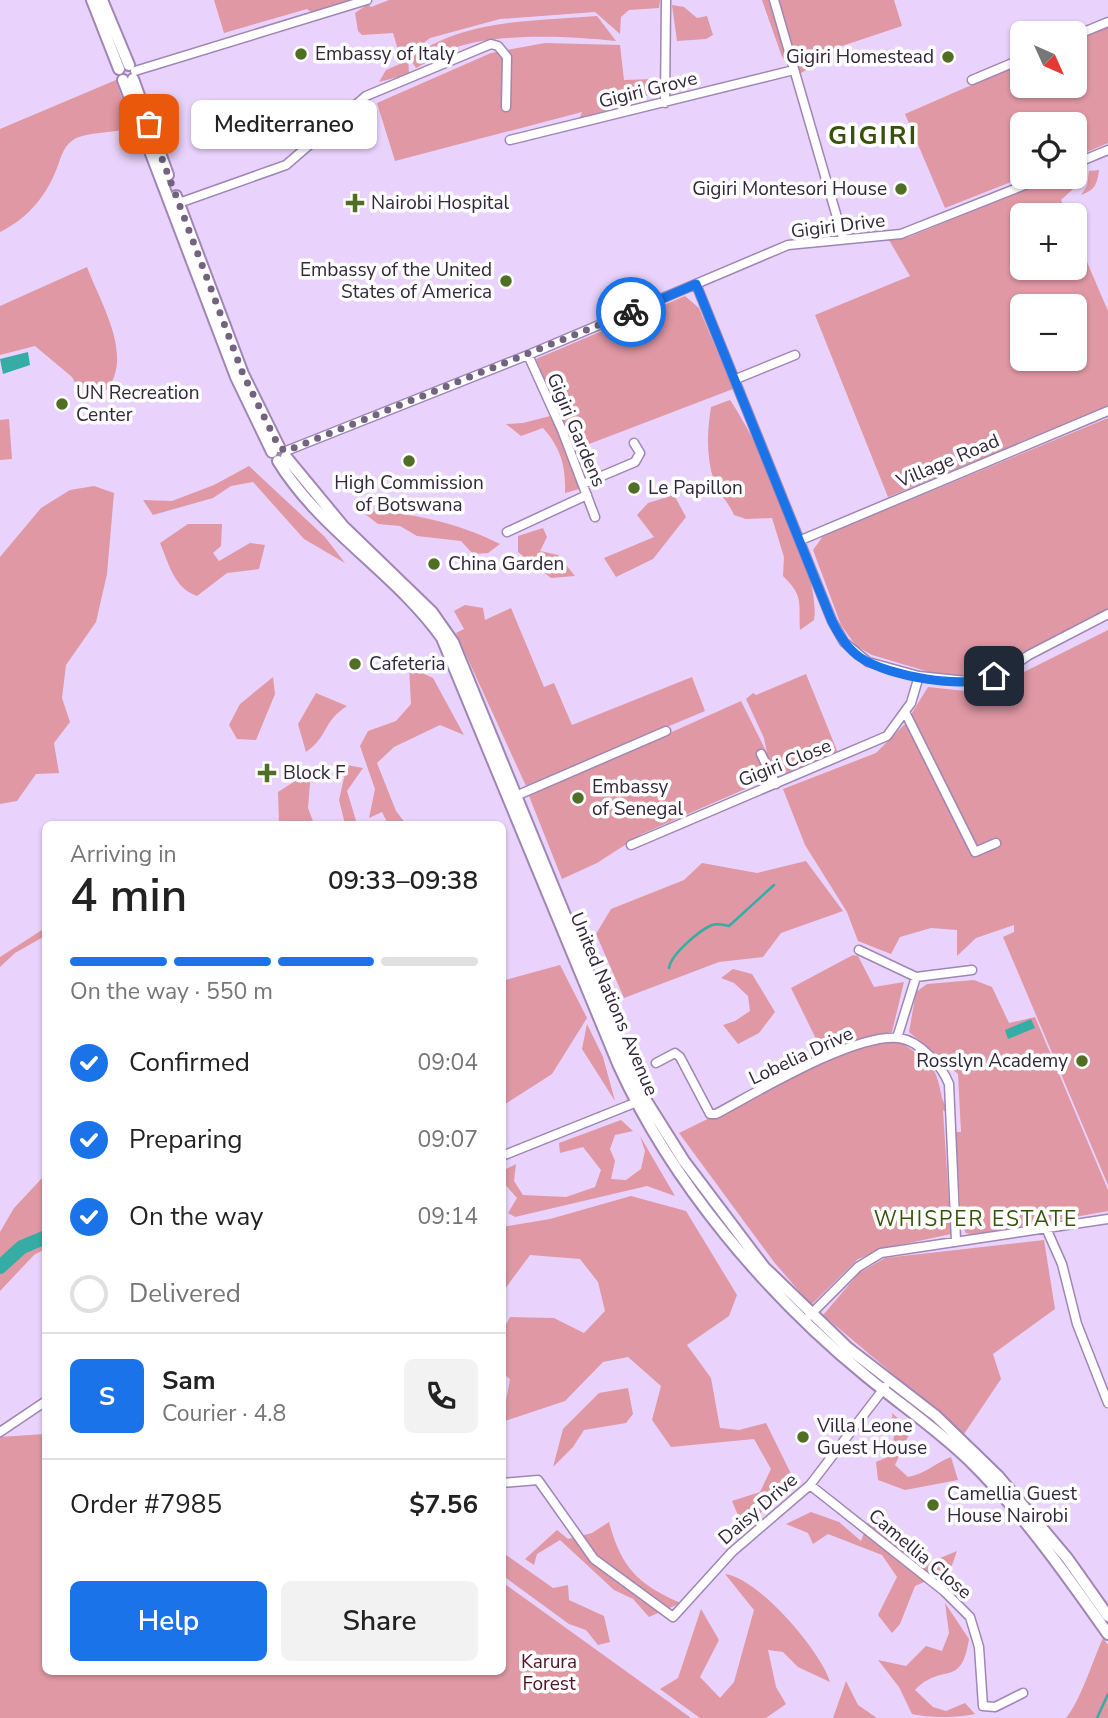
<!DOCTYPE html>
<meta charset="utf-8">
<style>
body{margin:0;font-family:"Nunito Sans",sans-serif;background:#f2f2f2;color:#222;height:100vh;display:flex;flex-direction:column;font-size:26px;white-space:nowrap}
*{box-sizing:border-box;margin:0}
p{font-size:23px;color:#767676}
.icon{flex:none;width:38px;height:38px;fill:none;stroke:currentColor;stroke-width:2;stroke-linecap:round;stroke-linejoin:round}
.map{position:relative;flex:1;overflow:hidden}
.details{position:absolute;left:42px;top:821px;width:464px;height:854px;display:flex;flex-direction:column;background:#fff;border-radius:10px;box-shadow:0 2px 5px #0004}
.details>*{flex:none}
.needle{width:46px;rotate:135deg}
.buttons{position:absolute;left:1010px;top:21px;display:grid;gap:14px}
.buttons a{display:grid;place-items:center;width:77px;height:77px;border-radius:10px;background:#fff;box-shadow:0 2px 5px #0004;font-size:35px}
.pin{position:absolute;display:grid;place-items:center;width:60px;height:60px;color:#fff;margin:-30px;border-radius:14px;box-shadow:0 4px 10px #0006}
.courier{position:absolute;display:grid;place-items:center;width:70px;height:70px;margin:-35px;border:5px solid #1a73e8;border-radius:50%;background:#fff;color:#222;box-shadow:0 2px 9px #0007}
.bubble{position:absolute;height:49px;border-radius:10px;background:#fff;box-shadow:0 2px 5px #0004;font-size:23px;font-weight:600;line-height:49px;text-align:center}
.head em{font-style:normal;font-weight:600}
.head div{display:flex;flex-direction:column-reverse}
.head{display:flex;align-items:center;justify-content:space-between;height:119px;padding:0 28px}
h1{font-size:46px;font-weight:600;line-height:52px}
.bar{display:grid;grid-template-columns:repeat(4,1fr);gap:10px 7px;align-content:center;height:84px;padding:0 28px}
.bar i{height:9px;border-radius:5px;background:#e0e0e0}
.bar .selected{background:#1a73e8}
.bar p{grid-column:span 4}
.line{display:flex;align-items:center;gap:18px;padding:0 28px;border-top:2px solid #e0e0e0}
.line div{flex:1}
.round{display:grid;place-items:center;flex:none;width:74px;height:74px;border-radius:10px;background:#f2f2f2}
ol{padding:0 28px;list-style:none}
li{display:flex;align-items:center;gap:21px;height:77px}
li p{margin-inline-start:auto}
li .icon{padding:7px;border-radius:50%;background:#1a73e8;color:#fff;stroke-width:4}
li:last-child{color:#767676}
li i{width:38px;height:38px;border:4px solid #e0e0e0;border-radius:50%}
.button{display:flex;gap:14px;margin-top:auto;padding:14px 28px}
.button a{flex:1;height:80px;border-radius:10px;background:#1a73e8;color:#fff;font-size:28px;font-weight:600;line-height:80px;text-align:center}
.button a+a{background:#f2f2f2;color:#222}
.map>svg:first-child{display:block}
.green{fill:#df98a4;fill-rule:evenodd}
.water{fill:#35ada5}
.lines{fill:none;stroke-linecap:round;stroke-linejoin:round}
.stream{stroke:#35ada5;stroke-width:2.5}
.river{stroke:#35ada5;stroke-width:14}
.minor-casing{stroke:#9f86b5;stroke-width:11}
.tertiary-casing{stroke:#9f86b5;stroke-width:14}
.minor{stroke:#fff;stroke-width:8}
.tertiary{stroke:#fff;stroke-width:10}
.done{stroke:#72637f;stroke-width:7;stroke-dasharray:0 12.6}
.route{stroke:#1a73e8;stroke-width:9}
.poi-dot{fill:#506e24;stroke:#fefefe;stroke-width:2.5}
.labels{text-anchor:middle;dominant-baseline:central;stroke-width:7;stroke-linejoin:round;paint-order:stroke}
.poi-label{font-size:19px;fill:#32273b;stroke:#fefefe;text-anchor:start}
.street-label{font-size:19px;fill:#32273b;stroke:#fefefe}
.park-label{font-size:19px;fill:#531224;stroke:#fefefe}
.neighbourhood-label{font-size:21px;letter-spacing:2px;fill:#38520a;stroke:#fefefe}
.district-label{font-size:26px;font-weight:bold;letter-spacing:2px;fill:#38520a;stroke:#fefefe}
</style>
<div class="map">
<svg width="1108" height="1718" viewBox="0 0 1108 1718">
<rect width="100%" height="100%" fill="#e9d3fc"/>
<path class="green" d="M214,0H350L343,6L311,12L307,9L224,33Z
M389,0H660L659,8L629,10L621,17L620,34L595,12L500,19L430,38L408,55L409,74L379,82L386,70L402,63L393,33L362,35L358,31L355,13L368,4L371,7Z
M762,0H894L902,26L827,51L824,60L801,73L782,57Z
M672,5L684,7L697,18L707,16L713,35L706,39L677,41Z
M597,16L616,41C570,36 504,33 460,46C445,51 430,61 416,68L410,59C461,19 535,21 597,16Z
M1108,25V143L1075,157L1074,124H1022L1024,177L945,208L905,114L1022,63V86H1074L1075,40Z
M545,43L620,45L624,80L653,79L654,94L611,104L613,108L579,120L582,112L395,161L377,103L491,53Z
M116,80L132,129C117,132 85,132 73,140C62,147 60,162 55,173C44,199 25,220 0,232V129Z
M1099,170C1097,185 1095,190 1081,195L1087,186L1089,171Z
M1067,177L1085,178L1061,200L1067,215H1022V268H1074L1075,234L1108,311V406L888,497L815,315L910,276L889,240L909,237L1051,179L1055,186ZM1022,306H1074V359H1022Z
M87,267C100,302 133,354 108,388C103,395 92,399 85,402L72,377L35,346L0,355V306Z
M685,296L699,308L733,389L576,449L573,443L579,489L565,493C566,467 561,448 543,428L521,436L506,424L523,423L558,414L536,359Z
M730,400C758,441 822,573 814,620L800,630C798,604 805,597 783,576L784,557L772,518L746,519L734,515C729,503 718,492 714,481C706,456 707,433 711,407Z
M1108,418V611L1086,619L987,677L939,675L872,655L856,646L841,625L813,550L823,536Z
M9,419L12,459L0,460V420Z
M249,466L325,537L345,563L304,539L253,482L231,486L213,498L153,515L143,500L172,501L214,485Z
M94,486L114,493L107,574L96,622L66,665L62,698L70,722L54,743L59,773L36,774L17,801L0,804V557L41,508L70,490Z
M674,495L686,517L653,559L616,577L604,558L654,537L637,515L648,503Z
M361,511C410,512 456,522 500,544L488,553L473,554L461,541L417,536L400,526L378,524Z
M188,524H222L221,546L213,553L219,561L250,543L265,545L259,569L227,573L197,596C174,588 169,564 160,543Z
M543,528L547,537L540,551L558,555L575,576L551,578L518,552V536Z
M465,605L483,608L485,620L511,608L544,687L554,683L572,725L692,677L705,711L526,786L456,633L464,629L454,611Z
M1108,630V1185L1003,937L1014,932V925L976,938L957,956V930L931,928L900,937L891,954L858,941L847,912L805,845L783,789L876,753L905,724L928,687L975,692L1014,677Z
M409,667L433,678L464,735L440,725L394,747L377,763L396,811L406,824H388L382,812L369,818L375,789L360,746L368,731L396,721L411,704Z
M806,674L838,753L781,775L775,762L771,761L777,775L642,834L597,863L562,879L529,796L741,701L767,753L764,738L746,699L753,693L756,695Z
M273,677L275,694L256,740L237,739L229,725L240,704Z
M316,693L347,706C322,722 329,736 306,752L298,724Z
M347,765L363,768L347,791L357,824H345L339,800Z
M311,771L308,808L314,824H279L278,792Z
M806,861L843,911L781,933L763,957L719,962L624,998L596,934L611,909L684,880L702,863L757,873Z
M45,928V936L15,953L0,967V957Z
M853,955L858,956L874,987L904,982L892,1032L852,1040L823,1053L791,988Z
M560,965L587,1018L552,1074L502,1106V981Z
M733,969L752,974L775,1012L759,1033L738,1044L723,1025L735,1021L750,1011L748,996L734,983L721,978Z
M974,980L992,987L1009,1023L1035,1017L1108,1190V1211L974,1235L966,1233L961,1224L956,1132H961L958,1074L909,1032L916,992L927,984Z
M587,1024L603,1057L615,1101L582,1049Z
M898,1040C928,1063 935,1059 942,1098C944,1104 947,1106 947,1113L943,1110L951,1234L886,1248L858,1259L811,1305L774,1262L679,1133L844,1052Z
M621,1120L633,1131L615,1135L610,1149L615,1161L611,1179L626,1180L641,1169L645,1151L640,1136L675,1196L647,1186L515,1217L508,1213L517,1198L502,1181L506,1169L516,1164L514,1181L523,1195L566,1197L595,1187L601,1170L583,1147L560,1153L559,1143Z
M45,1175V1249L34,1255L0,1291V1232L14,1208Z
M631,1196L686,1211L737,1295L729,1316L687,1345L711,1378L720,1428L739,1430L766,1423L796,1484L743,1527L732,1501L760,1492L771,1469L754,1439L671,1447L652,1420L661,1386L628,1357L603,1362L565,1401L502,1422V1401H506L510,1379L502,1373V1332L510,1317L554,1318L584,1333L605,1311L598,1282L580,1259L530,1255L502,1293V1227L550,1219Z
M1044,1240L1055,1309L993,1354L1001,1379L964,1434L823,1315L859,1273L885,1258Z
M628,1388L633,1414L626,1423L584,1430L573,1447L553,1467L563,1429L599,1393Z
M892,1413L911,1430L895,1465L908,1477C925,1474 935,1463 951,1457L958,1480L905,1490L878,1480L876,1462L890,1456L894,1437Z
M45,1434L46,1671H502V1582L691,1718H0V1437Z
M811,1512L839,1522L861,1541L870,1518L919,1558L933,1561L957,1551L950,1571L915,1586L900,1624L892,1633L878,1615L897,1577L882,1555L828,1534L813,1544L808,1533L786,1524Z
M609,1522C621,1567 638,1585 681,1603L649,1617L633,1599L614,1590L560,1540L537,1554L534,1565L525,1559L557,1530L568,1539L592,1533Z
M502,1552L553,1588L568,1585L569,1600L604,1616L610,1642L598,1645L586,1630L569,1624L502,1575Z
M725,1574C757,1577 821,1651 830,1682L798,1667L783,1652L768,1650L776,1687L786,1704L766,1718H700L660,1689L678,1678L701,1609L719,1640L700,1677L720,1698L734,1682L754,1610Z
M945,1603L969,1639C961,1690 943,1661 915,1690L933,1707L946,1711L965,1703L975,1714C958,1718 929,1718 912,1714L899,1687L878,1660L906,1666L926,1646L942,1651L949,1633Z
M1103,1638L1108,1645V1718H1066C1080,1702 1093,1660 1103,1638Z
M846,1681L858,1705L877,1718H833Z"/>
<path class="water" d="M28,352L30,365L3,374L0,359Z
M1031,1019L1035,1028L1008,1039L1005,1030Z"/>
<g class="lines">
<path class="stream" d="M669,968C671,954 700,930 712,925C718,923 724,925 729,926L774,885
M1097,1718L1108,1694"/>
<path class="river" d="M0,1267L22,1247L46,1237"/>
<defs>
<path id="minor" d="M774,0L843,238
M1074,36L1108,22
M135,71L367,0
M972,80L1022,59
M665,103L666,0
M510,140L794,70
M1074,164L1108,150
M179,203L286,165L366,96L491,44L498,46L507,57L506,107
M696,284L832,621L844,642L868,662L919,676L976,682L1007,670L1029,655L1108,614
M528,355L562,430L595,517
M736,379L795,355
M286,451L528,355L788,245L901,234L1045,177
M583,484L635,462L640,453L634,443
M507,532L587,495
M801,540L1108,411
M905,712L975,852L996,843
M761,754L776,784
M518,795L666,731
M631,845L887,736L911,703L919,676
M859,950L916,977
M897,1038L916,977L972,970
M656,1063L675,1053L680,1057L710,1114H716C757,1092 854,1033 899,1038C920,1041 942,1066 949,1084L956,1241
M502,1156L642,1100
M1046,1228L1062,1264L1077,1324L1108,1403
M809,1316L858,1267L881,1253L1108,1219
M0,1432L46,1401
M502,1483L538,1480L594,1559L673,1617L732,1552L810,1485L885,1387
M810,1485L944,1591L970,1617L979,1647L983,1706L995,1707L1023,1693"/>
<path id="tertiary" d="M92,0L119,69
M102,0L129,65
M133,79L168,175
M123,80L236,377L272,452
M176,196L243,374L279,447
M286,457L343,526L432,612L453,642L610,1025L645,1099L684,1161L764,1267L848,1348L936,1416L998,1476L1067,1558L1108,1616
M278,461C321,531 395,572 442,638L619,1066C672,1183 767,1295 866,1376C900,1404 937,1429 969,1460C1022,1512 1065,1573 1108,1634"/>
</defs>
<use href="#minor" class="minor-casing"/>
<use href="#tertiary" class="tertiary-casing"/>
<use href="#minor" class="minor"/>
<use href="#tertiary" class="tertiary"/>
</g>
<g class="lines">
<path class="done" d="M149,124L243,374L279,447L286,451L631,312"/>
<path class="route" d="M631,312L696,284L831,619C838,634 847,649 861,658C888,676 964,690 994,676"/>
</g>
<g class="poi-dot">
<circle cx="301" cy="54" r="7"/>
<circle cx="948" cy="57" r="7"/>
<circle cx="901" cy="189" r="7"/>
<path d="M351.5 192.5h7v7h7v7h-7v7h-7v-7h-7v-7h7z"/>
<circle cx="506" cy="281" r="7"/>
<circle cx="62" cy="404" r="7"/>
<circle cx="409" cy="461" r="7"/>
<circle cx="634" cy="488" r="7"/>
<circle cx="434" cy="564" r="7"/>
<circle cx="355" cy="664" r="7"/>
<path d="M263.5 762.5h7v7h7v7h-7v7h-7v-7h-7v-7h7z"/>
<circle cx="578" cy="798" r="7"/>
<circle cx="1082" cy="1061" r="7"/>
<circle cx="803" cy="1437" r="7"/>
<circle cx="933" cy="1505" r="7"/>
</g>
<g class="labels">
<g class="poi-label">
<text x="315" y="54">Embassy of Italy</text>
<text x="934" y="57" text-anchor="end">Gigiri Homestead</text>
<text x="887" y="189" text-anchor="end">Gigiri Montesori House</text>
<text x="371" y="203">Nairobi Hospital</text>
<text x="492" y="270" text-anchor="end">Embassy of the United<tspan x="492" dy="22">States of America</tspan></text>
<text x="76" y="393">UN Recreation<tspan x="76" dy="22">Center</tspan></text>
<text x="409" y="483" text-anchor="middle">High Commission<tspan x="409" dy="22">of Botswana</tspan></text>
<text x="648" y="488">Le Papillon</text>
<text x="448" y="564">China Garden</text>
<text x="369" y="664">Cafeteria</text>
<text x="283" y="773">Block F</text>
<text x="592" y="787">Embassy<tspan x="592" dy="22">of Senegal</tspan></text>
<text x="1068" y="1061" text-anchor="end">Rosslyn Academy</text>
<text x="817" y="1426">Villa Leone<tspan x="817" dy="22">Guest House</tspan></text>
<text x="947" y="1494">Camellia Guest<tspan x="947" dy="22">House Nairobi</tspan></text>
</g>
<g class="street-label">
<text transform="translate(648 90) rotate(-14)">Gigiri Grove</text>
<text transform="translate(838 226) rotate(-7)">Gigiri Drive</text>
<text transform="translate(576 430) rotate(67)">Gigiri Gardens</text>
<text transform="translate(948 461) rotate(-23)">Village Road</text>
<text transform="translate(785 763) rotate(-22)">Gigiri Close</text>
<text transform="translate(614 1004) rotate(67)">United Nations Avenue</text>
<text transform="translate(801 1056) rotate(-25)">Lobelia Drive</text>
<text transform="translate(758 1509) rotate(-41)">Daisy Drive</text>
<text transform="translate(920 1554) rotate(40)">Camellia Close</text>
</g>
<g class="park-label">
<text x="549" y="1662">Karura<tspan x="549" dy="22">Forest</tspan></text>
</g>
<g class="neighbourhood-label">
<text x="976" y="1219">WHISPER ESTATE</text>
</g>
<g class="district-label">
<text x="873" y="135">GIGIRI</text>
</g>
</g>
</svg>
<div class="buttons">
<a><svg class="needle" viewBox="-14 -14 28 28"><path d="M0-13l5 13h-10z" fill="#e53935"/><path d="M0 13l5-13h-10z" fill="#767676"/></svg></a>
<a><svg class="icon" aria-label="locate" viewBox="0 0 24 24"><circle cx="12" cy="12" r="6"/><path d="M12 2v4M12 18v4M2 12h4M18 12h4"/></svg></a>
<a>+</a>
<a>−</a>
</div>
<div class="pin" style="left:149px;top:124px;background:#ea580c"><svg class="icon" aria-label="bag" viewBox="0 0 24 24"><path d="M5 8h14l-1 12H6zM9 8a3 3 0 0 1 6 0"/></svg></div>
<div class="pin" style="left:994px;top:676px;background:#1f2937"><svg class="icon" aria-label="home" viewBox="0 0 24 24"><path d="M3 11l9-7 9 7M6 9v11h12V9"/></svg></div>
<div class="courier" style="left:631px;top:312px"><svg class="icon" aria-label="bike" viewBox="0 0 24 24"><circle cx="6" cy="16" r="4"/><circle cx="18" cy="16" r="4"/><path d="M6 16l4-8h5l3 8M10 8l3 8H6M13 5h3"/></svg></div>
<div class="bubble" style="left:191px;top:100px;width:186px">Mediterraneo</div>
<section class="details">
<div class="head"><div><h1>4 min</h1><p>Arriving in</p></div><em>09:33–09:38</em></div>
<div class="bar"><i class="selected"></i><i class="selected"></i><i class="selected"></i><i></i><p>On the way · 550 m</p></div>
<ol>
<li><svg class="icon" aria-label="check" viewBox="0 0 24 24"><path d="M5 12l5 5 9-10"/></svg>Confirmed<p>09:04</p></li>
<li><svg class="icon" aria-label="check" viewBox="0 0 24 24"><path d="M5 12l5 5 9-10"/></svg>Preparing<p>09:07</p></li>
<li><svg class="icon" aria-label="check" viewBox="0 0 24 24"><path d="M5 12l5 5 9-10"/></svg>On the way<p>09:14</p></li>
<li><i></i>Delivered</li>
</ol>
<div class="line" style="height:126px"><b class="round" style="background:#1a73e8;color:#fff">S</b><div><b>Sam</b><p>Courier · 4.8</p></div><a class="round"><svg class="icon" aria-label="phone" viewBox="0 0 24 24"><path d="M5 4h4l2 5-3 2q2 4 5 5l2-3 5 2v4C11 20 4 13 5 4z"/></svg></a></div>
<div class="line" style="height:91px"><div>Order #7985</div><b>$7.56</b></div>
<div class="button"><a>Help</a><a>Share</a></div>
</section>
</div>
